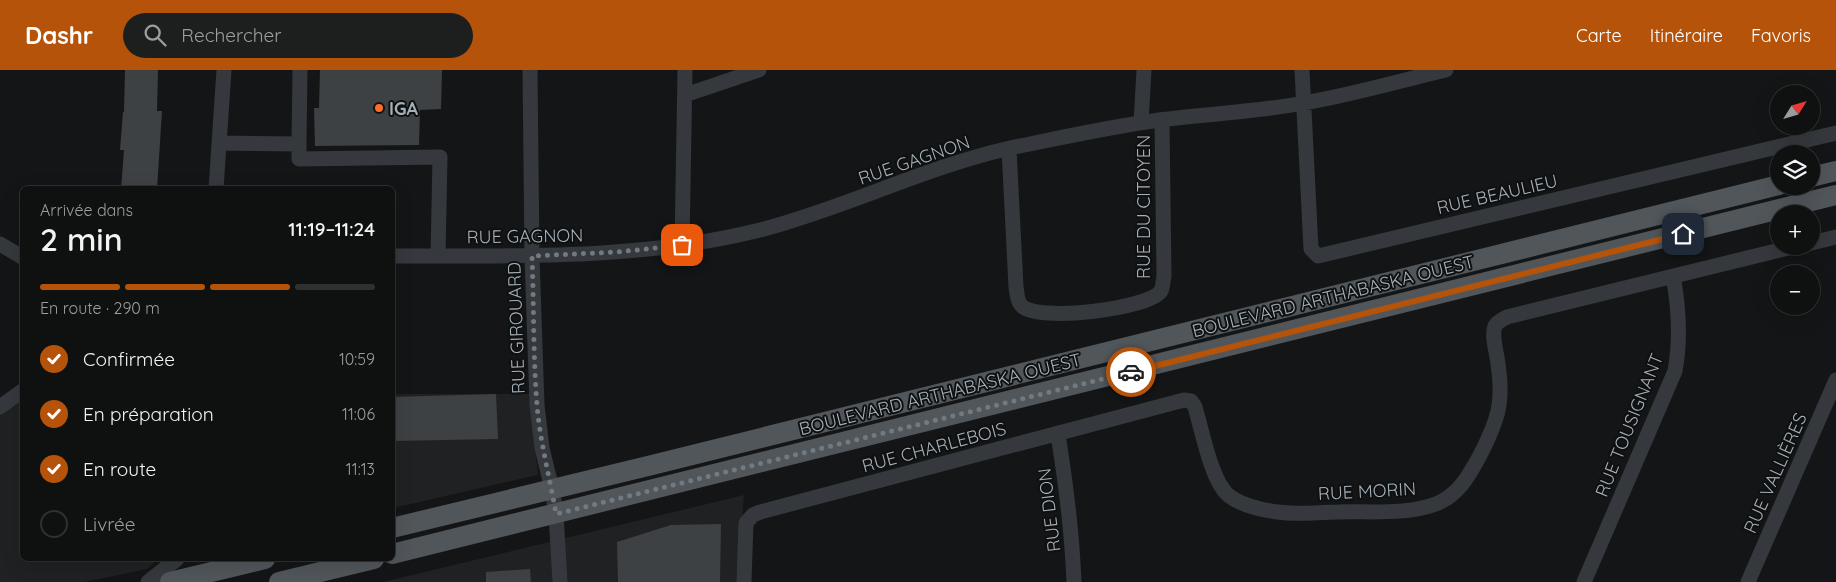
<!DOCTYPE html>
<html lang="fr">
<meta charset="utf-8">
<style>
body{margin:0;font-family:Quicksand,sans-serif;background:#1d1e1e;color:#f1f3f6;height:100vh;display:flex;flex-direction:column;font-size:19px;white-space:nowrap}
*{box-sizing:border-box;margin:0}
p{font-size:16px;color:#9b9d9f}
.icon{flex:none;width:28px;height:28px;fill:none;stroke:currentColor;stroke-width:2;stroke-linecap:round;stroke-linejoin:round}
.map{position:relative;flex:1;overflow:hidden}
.details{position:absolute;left:20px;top:116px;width:375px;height:375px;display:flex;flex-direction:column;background:#0f1010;border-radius:8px;box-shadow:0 5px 20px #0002,0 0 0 1px #2f3030}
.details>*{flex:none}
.needle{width:32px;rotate:53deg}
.tools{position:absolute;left:1770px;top:15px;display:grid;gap:10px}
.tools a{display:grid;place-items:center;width:50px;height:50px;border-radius:50%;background:#0f1010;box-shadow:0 5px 20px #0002,0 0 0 1px #2f3030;font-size:25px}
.pin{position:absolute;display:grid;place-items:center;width:42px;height:42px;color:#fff;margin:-21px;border-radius:10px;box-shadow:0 2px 8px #0006}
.courier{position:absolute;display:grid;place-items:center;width:50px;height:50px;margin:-25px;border:4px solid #b45309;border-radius:50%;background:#fff;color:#222;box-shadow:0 1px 6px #0007}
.headline em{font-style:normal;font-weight:600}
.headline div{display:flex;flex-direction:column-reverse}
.headline{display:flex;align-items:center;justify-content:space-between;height:85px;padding:0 20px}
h1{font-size:32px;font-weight:600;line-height:38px}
.bar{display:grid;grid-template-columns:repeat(4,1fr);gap:8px 5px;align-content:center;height:60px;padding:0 20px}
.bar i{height:6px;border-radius:4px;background:#2f3030}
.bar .selected{background:#b45309}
.bar p{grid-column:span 4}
ol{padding:0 20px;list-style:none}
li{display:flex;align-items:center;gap:15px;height:55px}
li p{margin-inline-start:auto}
li .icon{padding:5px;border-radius:50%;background:#b45309;color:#fff;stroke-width:4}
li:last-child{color:#9b9d9f}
li i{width:28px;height:28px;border:2px solid #2f3030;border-radius:50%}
header{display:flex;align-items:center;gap:30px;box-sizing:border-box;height:70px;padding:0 25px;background:#b45309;color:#fff}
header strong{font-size:24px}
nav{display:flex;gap:28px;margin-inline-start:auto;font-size:18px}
.search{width:350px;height:45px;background:#1d1e1e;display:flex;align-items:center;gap:12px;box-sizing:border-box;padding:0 18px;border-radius:28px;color:#9b9d9f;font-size:19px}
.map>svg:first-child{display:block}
.built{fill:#202123}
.building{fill:#3e4144}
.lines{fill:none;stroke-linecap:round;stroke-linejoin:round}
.minor{stroke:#35383c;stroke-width:15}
.major{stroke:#51565b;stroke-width:20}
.done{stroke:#727a7f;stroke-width:5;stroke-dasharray:0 9}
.route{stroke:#b45309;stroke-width:6}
.poi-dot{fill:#ff6c24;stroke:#0f1011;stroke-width:2}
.labels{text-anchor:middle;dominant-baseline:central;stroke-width:4;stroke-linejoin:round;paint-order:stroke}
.poi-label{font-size:18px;font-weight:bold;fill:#a5b1b8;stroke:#0f1011;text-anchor:start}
.street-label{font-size:18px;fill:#a5b1b8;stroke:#0f1011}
</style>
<header>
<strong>Dashr</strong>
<div class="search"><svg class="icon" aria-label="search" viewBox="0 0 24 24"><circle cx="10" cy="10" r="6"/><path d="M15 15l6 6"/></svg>Rechercher</div>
<nav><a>Carte</a><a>Itinéraire</a><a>Favoris</a></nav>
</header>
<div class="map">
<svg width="1836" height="512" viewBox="0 0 1836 512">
<rect width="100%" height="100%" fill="#141516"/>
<path class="built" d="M392,324H529L538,405L393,438Z
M22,326V489H158L147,499L84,512H0V342Z
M744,425L738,512H383Z"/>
<path class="building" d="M125,0H158L157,41H162L157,119H121L124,80H120L123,42H124Z
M320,0H442L441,39L420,40L419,75L315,76L314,38H319Z
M496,324L498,369L392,371V327Z
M721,454L720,512H618L617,472L671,455Z
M530,499L531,512H486V502Z"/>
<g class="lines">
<path class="minor" d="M530,0L532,186L537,335L542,378L552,419L556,444L560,512
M1302,0L1311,179L1318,186L1836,63
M685,25L759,0
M1141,53L1144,0
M219,73L299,74L300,0
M299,74V89L440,87L438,186
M1009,79L1016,217C1017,222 1017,231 1021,235C1036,253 1149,239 1161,221C1163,218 1163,210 1164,206L1162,50
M216,119L224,0
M1811,173L1836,167
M0,174L22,187
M682,175L685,0
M392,186C516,186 643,190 764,159C847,137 926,97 1010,78C1059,68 1109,57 1159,50C1207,44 1256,42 1304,33C1352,25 1399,11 1446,0
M0,337L22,321
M1058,365C1066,414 1072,461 1074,512
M148,512L177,489
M744,512L746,453L753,445L760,442L1184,330L1191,331L1195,337C1202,360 1211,410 1228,425C1242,436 1261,440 1278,442C1297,445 1318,442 1338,442C1369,441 1406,445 1436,434C1451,428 1463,415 1471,401C1481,385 1497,353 1499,335C1501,322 1500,307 1498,294C1497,283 1491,266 1495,256C1498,251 1502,250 1507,247L1796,176
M1584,512L1675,301C1681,268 1679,238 1673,206
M1748,512L1836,310"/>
<path class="major" d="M1811,107L1836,101
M392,458L648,396L1779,115
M392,484L1836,125
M170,512L265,489
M279,512L374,489"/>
</g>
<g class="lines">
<path class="done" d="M682,175L618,182L532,186C534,236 533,286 537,335C540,372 550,408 556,444L1131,302"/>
<path class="route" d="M1131,302L1683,164"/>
</g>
<circle class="poi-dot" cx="379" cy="38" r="5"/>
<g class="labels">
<g class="poi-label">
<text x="389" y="38">IGA</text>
</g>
<g class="street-label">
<text transform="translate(914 90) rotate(-19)">RUE GAGNON</text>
<text transform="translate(1497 124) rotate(-13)">RUE BEAULIEU</text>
<text transform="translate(1143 137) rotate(-90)">RUE DU CITOYEN</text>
<text transform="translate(525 166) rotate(-1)">RUE GAGNON</text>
<text transform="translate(1333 226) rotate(-14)">BOULEVARD ARTHABASKA OUEST</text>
<text transform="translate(516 258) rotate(-92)">RUE GIROUARD</text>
<text transform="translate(940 324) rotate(-14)">BOULEVARD ARTHABASKA OUEST</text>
<text transform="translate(1629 355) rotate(-68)">RUE TOUSIGNANT</text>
<text transform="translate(934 377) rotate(-15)">RUE CHARLEBOIS</text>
<text transform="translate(1775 403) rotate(-66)">RUE VALLIÈRES</text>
<text transform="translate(1367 421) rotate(-3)">RUE MORIN</text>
<text transform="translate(1049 440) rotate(-97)">RUE DION</text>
</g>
</g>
</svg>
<div class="tools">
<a><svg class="needle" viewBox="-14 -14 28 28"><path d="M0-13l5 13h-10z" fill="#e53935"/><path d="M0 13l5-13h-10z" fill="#9b9d9f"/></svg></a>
<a><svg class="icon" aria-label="layers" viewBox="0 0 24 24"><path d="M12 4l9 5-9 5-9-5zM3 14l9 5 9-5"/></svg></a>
<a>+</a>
<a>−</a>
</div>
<div class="pin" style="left:682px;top:175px;background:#ea580c"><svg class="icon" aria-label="bag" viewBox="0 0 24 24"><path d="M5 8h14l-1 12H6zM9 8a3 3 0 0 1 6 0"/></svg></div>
<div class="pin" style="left:1683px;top:164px;background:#1f2937"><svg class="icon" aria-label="home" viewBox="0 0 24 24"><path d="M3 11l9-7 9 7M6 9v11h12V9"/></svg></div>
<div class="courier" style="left:1131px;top:302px"><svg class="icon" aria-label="car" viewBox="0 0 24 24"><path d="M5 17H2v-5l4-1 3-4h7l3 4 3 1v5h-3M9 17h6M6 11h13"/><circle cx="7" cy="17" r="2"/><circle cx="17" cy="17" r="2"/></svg></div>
<section class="details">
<div class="headline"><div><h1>2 min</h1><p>Arrivée dans</p></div><em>11:19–11:24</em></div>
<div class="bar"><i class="selected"></i><i class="selected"></i><i class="selected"></i><i></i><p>En route · 290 m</p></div>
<ol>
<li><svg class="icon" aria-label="check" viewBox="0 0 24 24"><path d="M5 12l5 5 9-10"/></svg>Confirmée<p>10:59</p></li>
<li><svg class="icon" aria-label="check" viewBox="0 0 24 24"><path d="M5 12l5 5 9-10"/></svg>En préparation<p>11:06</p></li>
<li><svg class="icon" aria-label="check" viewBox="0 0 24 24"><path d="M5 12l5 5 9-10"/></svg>En route<p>11:13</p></li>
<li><i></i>Livrée</li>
</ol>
</section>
</div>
